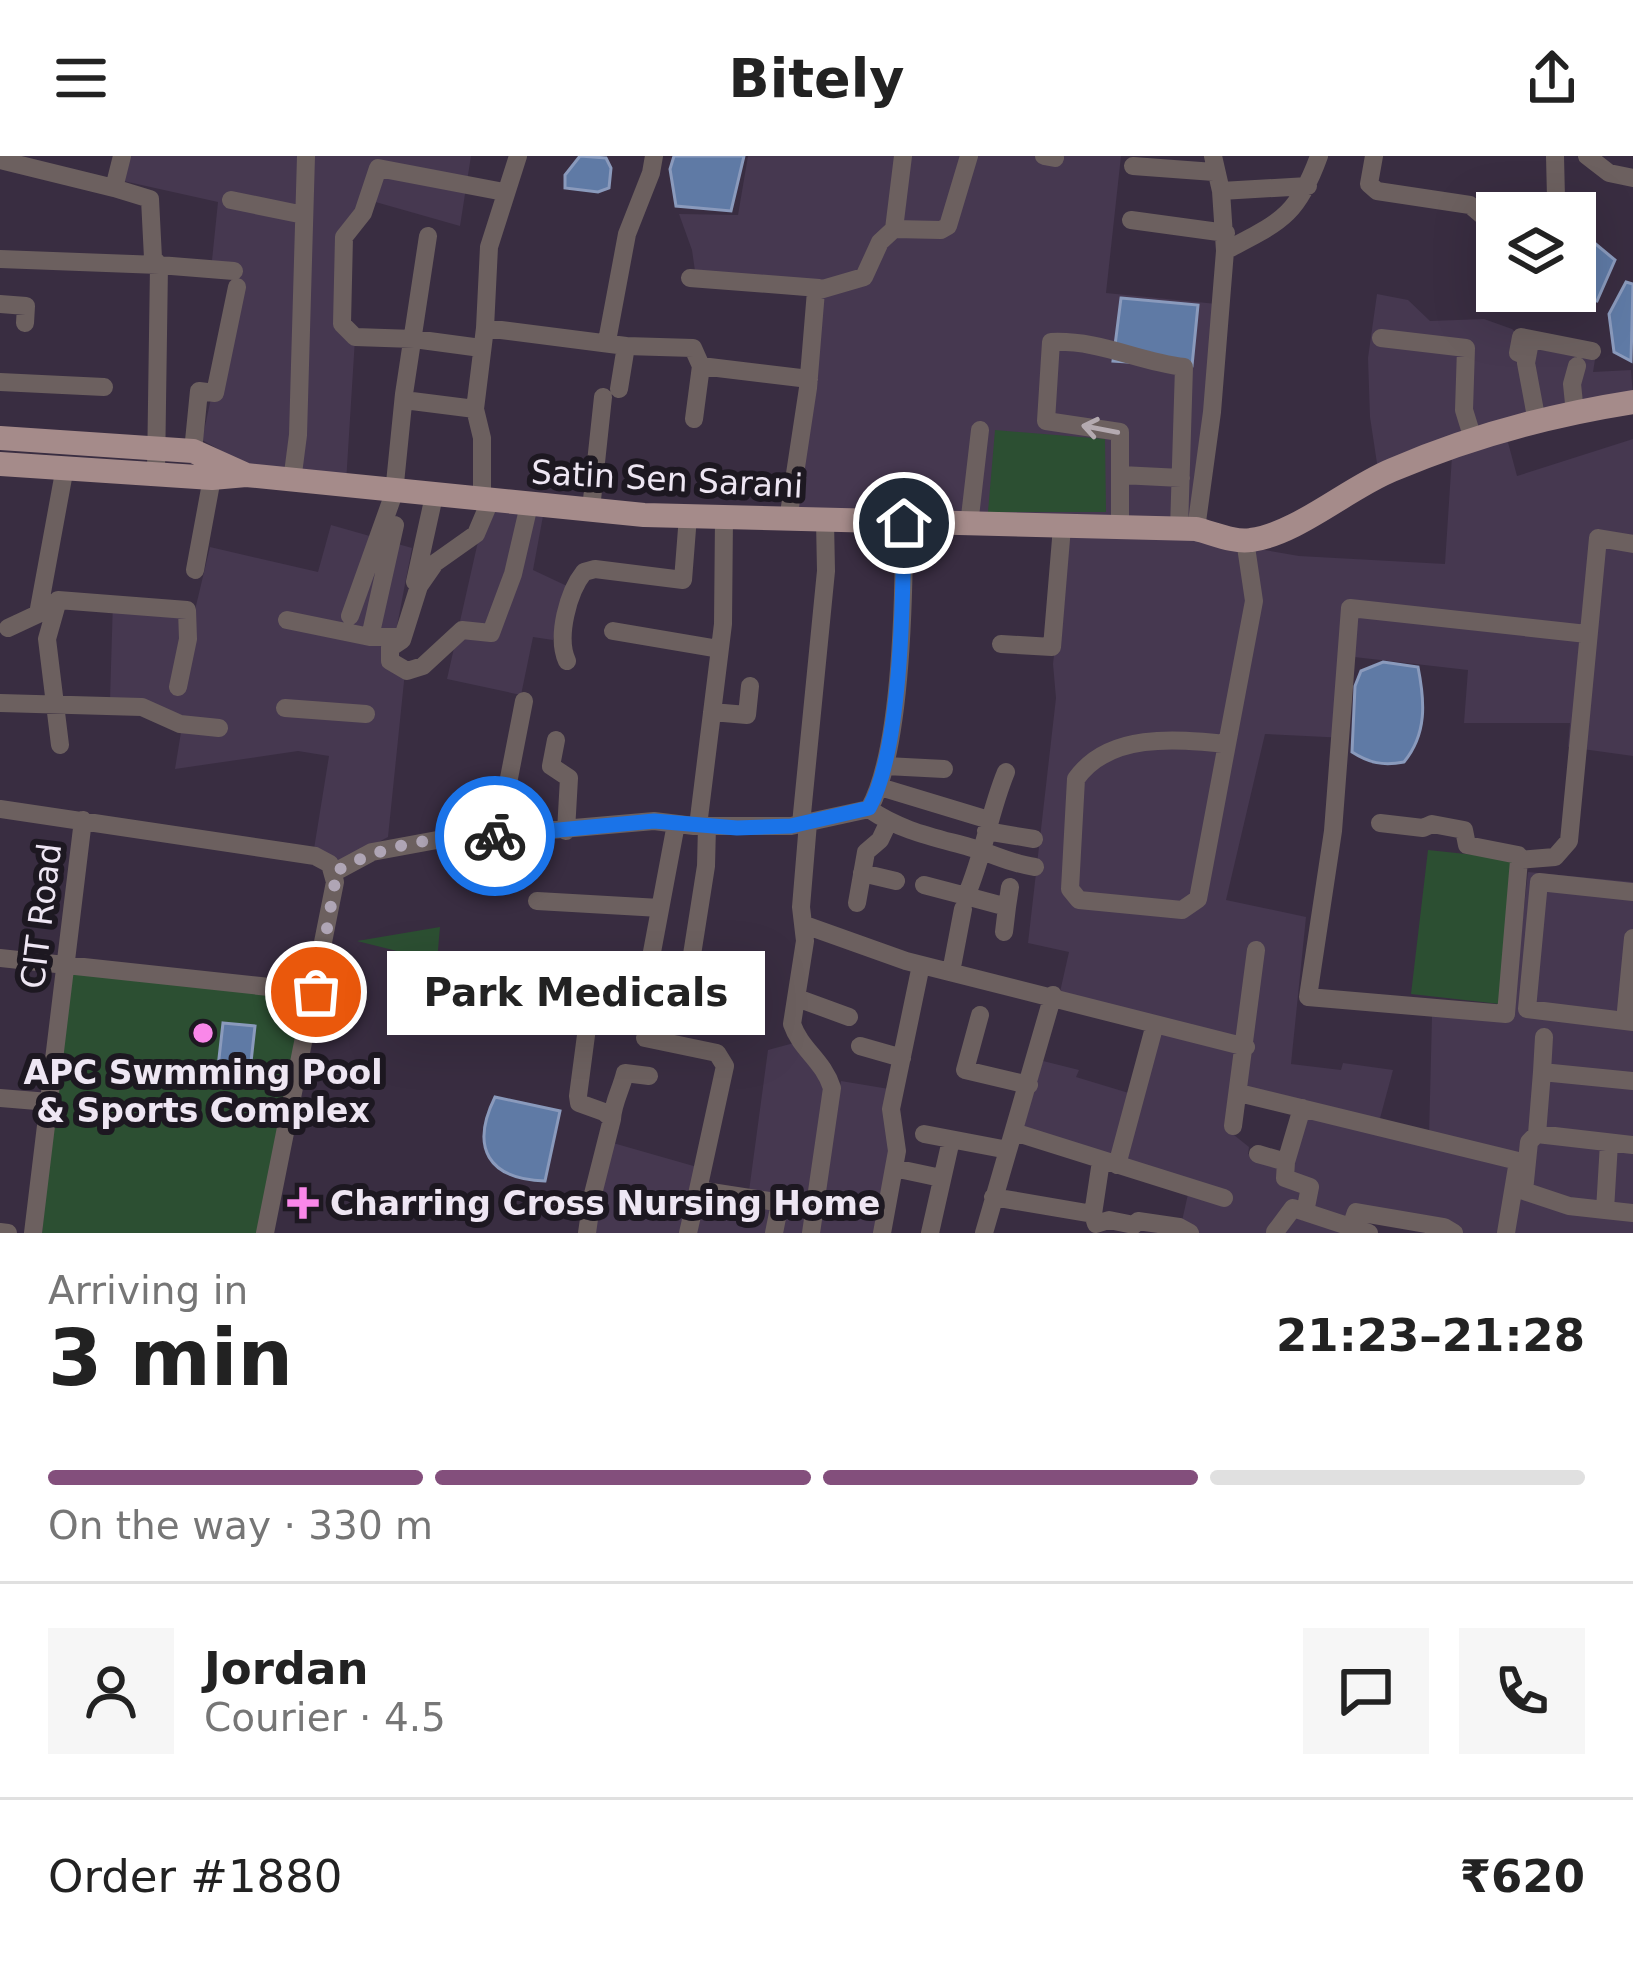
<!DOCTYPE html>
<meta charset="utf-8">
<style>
body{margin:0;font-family:"DejaVu Sans",sans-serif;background:#f6f6f6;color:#222;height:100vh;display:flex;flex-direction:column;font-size:45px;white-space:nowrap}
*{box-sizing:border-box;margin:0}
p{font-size:39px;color:#767676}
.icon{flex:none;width:66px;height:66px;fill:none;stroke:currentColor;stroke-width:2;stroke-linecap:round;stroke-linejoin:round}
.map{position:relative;height:1077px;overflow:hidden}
.sheet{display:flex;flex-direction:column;background:#fff;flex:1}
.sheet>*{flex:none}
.fabs{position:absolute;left:1476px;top:36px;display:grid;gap:24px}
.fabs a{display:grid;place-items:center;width:120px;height:120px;border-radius:0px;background:#fff;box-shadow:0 12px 48px #0002;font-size:60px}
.pin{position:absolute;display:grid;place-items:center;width:102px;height:102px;color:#fff;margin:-51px;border:6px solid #fff;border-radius:50%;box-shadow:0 3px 12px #0007}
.courier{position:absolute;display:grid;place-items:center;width:120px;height:120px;margin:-60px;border:9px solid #1a73e8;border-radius:50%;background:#fff;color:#222;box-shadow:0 3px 15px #0007}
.bubble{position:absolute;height:84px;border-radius:0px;background:#fff;box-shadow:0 12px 48px #0002;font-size:39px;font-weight:800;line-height:84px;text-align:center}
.summary em{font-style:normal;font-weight:800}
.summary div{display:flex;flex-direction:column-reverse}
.summary{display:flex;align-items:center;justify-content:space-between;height:204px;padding:0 48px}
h1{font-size:78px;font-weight:800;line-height:90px}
.bar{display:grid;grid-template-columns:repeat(4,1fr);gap:18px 12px;align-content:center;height:144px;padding:0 48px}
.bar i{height:15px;border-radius:9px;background:#e0e0e0}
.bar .active{background:#834f7c}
.bar p{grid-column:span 4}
.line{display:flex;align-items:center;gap:30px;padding:0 48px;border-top:3px solid #e0e0e0}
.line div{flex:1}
.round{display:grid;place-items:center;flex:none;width:126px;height:126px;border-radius:0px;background:#f6f6f6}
header{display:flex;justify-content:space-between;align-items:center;height:156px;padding:0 48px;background:#fff;font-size:54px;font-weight:800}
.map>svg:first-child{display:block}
.built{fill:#463850}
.green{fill:#2c4f32}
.water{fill:#5f7aa5;stroke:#8a9abc;stroke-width:3}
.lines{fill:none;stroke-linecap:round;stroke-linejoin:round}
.minor{stroke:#6c605f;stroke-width:18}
.major{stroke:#a58b8a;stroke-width:24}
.oneway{stroke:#b4aab0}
.done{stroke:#afa5b5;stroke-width:12;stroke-dasharray:0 21.6}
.route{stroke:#1a73e8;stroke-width:15}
.poi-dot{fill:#f987e9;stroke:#1d1821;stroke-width:4.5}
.labels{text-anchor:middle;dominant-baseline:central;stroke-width:12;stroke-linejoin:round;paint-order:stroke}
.street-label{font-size:33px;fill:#eee6f3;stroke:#1d1821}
.poi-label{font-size:33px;font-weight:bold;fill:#eee6f3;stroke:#1d1821}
</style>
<header><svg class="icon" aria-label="menu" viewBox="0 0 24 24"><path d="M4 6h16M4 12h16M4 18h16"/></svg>Bitely<svg class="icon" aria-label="share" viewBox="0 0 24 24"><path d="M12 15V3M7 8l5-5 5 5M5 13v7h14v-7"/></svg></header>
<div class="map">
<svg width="1633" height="1077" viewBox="0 0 1633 1077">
<rect width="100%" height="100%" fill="#392d41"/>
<path class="built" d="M125,0H471L460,70L365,43L346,78L341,169L355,183L346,327L268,321L202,284L238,117L211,114L218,46L119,24Z
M748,0H1121L1106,137L1217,148L1191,364L793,359L818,141L697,129L692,94L679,58L738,59Z
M1377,138L1408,144L1430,165L1484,163L1512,173L1521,181L1597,191L1593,216L1631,214L1633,240L1378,314L1370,261L1368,202Z
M1506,279L1517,320L1633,283V600L1568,591L1570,567H1464L1468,514L1354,501L1346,582L1265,578L1226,744L1306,761L1291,908L1341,914L1343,907L1393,914L1379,966L1244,932L1241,886L1060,836L1069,796L1028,787L1056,542L1053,508L1068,377L1214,385L1299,400L1445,408L1452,300Z
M486,350L543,360L533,414L567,430L553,484L533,481L521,539L447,523Z
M331,369L412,392L391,501L406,506L388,681L336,708L314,693L329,600L298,595L175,613L183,564L110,544L113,444L195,454L210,391L318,416Z
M1528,716L1633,726V1077H1459L1445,1069L1356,1053L1351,1067L1310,1054L1313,1031L1287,1021L1304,956L1393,982L1515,1007L1520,1024L1523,997L1429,981L1432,860L1511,864Z
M656,805L726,817L722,865L642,857Z
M1158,872L1242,893L1229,975L1249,991L1248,998L1282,1008L1307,1033L1304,1057L1361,1077H1195L1182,1065L1188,1038L1121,1006Z
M794,887L828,932L812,1046L749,1035L768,894Z
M1043,905L1079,914L1076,921L1132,938L1114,1004L1020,972Z
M841,925L889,933L894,993L879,1077H816Z
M613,987L704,1013L700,1025L809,1054L806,1077H592Z"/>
<path class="green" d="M995,274L1105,283L1106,356H988Z
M1428,694L1513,703L1500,848L1411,838Z
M440,771L437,805L357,785Z
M478,811L513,815L505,870L471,865Z
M69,813L309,839L260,1077H42Z"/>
<path class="water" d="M580,0L606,2L611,12L609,32L598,36L565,32V19Z
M674,0H744L731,55L676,50L670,13Z
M1580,75L1615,104L1597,145L1554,135H1575V76Z
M1626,126L1633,128L1631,205L1614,196L1609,158Z
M1121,142L1198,149L1192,210L1113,205Z
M1383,506L1418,511C1425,546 1427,578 1404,606C1383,610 1369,607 1352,596L1355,530L1361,515Z
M223,867L255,870L249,924L217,920Z
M495,941L560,955L545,1025C488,1023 470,992 495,941Z"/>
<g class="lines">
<path class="minor" d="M1044,0L1055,2
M1374,0L1369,28L1377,35L1470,49L1497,72
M1587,0L1609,17L1633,22
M0,4L114,32L122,0
M1133,10L1214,16
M114,32L150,43L153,102L159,109L234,115
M1221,35L1308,30
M231,44L304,59
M1548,57L1556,42L1555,0
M1131,64L1226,77
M894,73L903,0
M1225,95C1280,66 1297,61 1319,0
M0,103L159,109L156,317
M690,122L819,132
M0,148L26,150L25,167
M485,172L626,190L619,233
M1381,182L1466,192L1464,254L1473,283
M607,185L627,78L651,17L654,0
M1530,186L1526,207L1537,266
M626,190L693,192L701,210
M481,192L414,183L355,181L342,168L344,81L363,57L378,12L504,36
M1518,197L1521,181L1592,195
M0,226L104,231
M404,244L475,253
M1575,257L1572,228L1577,210
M694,263L701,210L809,223
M193,295L199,235L215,237L237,131
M1121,319L1181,322
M292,325L298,279L306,0
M482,344V282L475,253L485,172L489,91L518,0
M490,345L476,378L435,407L419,430L402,484L390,492V505L407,515L423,510L462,474L491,477L513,418L529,349
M591,353L603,241
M788,364L808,232L816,135L864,121L880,86L894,73L941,74L948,70L969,0
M969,369L980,274
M1120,373V276L1046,265L1051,186C1101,184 1136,205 1184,211L1179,373
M1196,373L1212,256L1225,95L1221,35L1213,0
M195,414L212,322
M415,426L434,340
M350,460L394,337L404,238L428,80
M287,464L370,481H400
M8,472L38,458L65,311
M613,475L719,493
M1587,478L1350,452L1333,675L1308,841L1506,858L1519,704L1555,701L1569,685L1598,382L1633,388
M370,481L395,369
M1001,488L1052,491L1062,371
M567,505C556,481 568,436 584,416L595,413L683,424L688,360
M0,547L142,551L180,568L219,572
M285,552L366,558
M712,556L747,559L750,530
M556,584L551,610L569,622L566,675
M1227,588L1198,743L1182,754L1079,744L1070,733L1076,623C1109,576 1176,583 1227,588L1254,445L1245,384
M60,589L47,483L58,444L187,454L188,483L178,531
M886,610L944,613
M1006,616C989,657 984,699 966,740L1007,751L1010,731
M880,631L989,664
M0,653L315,700L330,708L335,726L265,1077
M869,653C901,675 933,681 969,691C992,697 1011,708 1035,711
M808,667L801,751L805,785L792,868C801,894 823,904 832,932L811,1077
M1380,667L1423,672L1432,668L1464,674L1467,689L1518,699L1519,704
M801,668L826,415L825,365
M698,670L723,468L724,362
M986,675L1034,683
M517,680L503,653L524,545
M333,717L372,696L437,684L654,665L694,670H791L869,653C902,594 904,438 904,367
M862,717L896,725
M924,729L966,740
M537,745L660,752
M857,747L866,696L880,684L889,665
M805,769L906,805L1246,891
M1004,776L1007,751
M1633,782L1625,865L1633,866
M0,802L316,836
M691,805L706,710L707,670
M951,816L963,753
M797,842L849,861
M980,859L965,914L1029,929
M1625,865L1527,853L1539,726L1633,736
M645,882L717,897L725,910L698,1034
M860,890L902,902
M1542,916L1544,881
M1633,925L1542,916L1537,978L1633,989
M1239,937L1518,1005L1506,1077
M0,942L49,946
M612,963C613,946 621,934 625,917L649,920
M1233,970L1256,794
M1014,976L1224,1042
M924,978L1008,994
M1537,978L1529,986L1524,1035L1569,1050L1605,1054
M1609,987L1605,1054L1633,1057
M1258,998L1286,1006L1302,952
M1101,1005L1093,1058L1096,1068L1109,1064L1134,1069L1138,1065L1179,1071L1190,1077
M1117,1009L1155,868
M894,1012L941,1022
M993,1041L1093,1058
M1305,1056L1369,1077
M1351,1071L1356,1056L1444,1071L1454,1077
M0,1076L8,1077
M1275,1076L1293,1052L1305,1056L1310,1031L1285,1022L1286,1006
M33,1077L83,664
M587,1077L592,1042L612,963L604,956L579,947L578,940L595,811L649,812L676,668
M688,1077L698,1034L815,1052
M774,1077L780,1047
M882,1077L897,995L891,953L921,809
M930,1077L951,984
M984,1077L1053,839"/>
<path class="major" d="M0,282L193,295L244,318
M0,308L212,322L246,319L644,359L1196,373C1213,377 1234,387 1251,384C1297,378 1348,332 1392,314C1469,281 1550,259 1633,246"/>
</g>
<defs><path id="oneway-shaft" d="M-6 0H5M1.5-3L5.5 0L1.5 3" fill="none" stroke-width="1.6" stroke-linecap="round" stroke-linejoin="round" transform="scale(3)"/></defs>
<use class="oneway" href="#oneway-shaft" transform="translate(1100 273) rotate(-169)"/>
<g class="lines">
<path class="done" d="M316,836L335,726L333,717C381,688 439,680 495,680"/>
<path class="route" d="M495,680L654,665L737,672L791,670L869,652C902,593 903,438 904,367"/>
</g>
<g class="poi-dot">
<circle cx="203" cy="877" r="12"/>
<path d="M297 1029h12v12h12v12h-12v12h-12v-12h-12v-12h12z"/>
</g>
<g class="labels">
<g class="street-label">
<text transform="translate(667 323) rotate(3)">Satin Sen Sarani</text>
<text transform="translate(41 760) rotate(-83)">CIT Road</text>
</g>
<g class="poi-label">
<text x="203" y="916">APC Swmming Pool<tspan x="203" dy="38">&amp; Sports Complex</tspan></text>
<text x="330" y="1047" text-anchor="start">Charring Cross Nursing Home</text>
</g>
</g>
</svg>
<div class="fabs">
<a><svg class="icon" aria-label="layers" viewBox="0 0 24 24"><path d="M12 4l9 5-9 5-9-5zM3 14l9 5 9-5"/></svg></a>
</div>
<div class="pin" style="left:316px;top:836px;background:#ea580c"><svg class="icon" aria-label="bag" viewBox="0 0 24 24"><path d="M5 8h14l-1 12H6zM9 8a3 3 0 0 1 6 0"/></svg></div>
<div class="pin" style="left:904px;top:367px;background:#1f2937"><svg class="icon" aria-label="home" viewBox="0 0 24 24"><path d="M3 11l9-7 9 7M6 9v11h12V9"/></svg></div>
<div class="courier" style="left:495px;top:680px"><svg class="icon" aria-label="bike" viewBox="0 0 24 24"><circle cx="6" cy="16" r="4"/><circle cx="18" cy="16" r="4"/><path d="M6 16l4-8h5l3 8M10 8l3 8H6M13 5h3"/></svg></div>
<div class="bubble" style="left:387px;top:795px;width:378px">Park Medicals</div>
</div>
<section class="sheet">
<div class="summary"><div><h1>3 min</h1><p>Arriving in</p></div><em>21:23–21:28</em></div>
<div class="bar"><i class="active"></i><i class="active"></i><i class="active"></i><i></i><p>On the way · 330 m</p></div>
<div class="line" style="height:216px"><a class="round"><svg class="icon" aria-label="person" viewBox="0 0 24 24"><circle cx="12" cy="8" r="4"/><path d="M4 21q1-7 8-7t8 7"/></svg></a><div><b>Jordan</b><p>Courier · 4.5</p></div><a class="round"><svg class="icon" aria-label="chat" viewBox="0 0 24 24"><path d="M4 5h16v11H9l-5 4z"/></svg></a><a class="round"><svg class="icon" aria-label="phone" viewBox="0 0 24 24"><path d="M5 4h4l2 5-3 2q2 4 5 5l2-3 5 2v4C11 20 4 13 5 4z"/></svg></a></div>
<div class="line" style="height:156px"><div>Order #1880</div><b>₹620</b></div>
</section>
